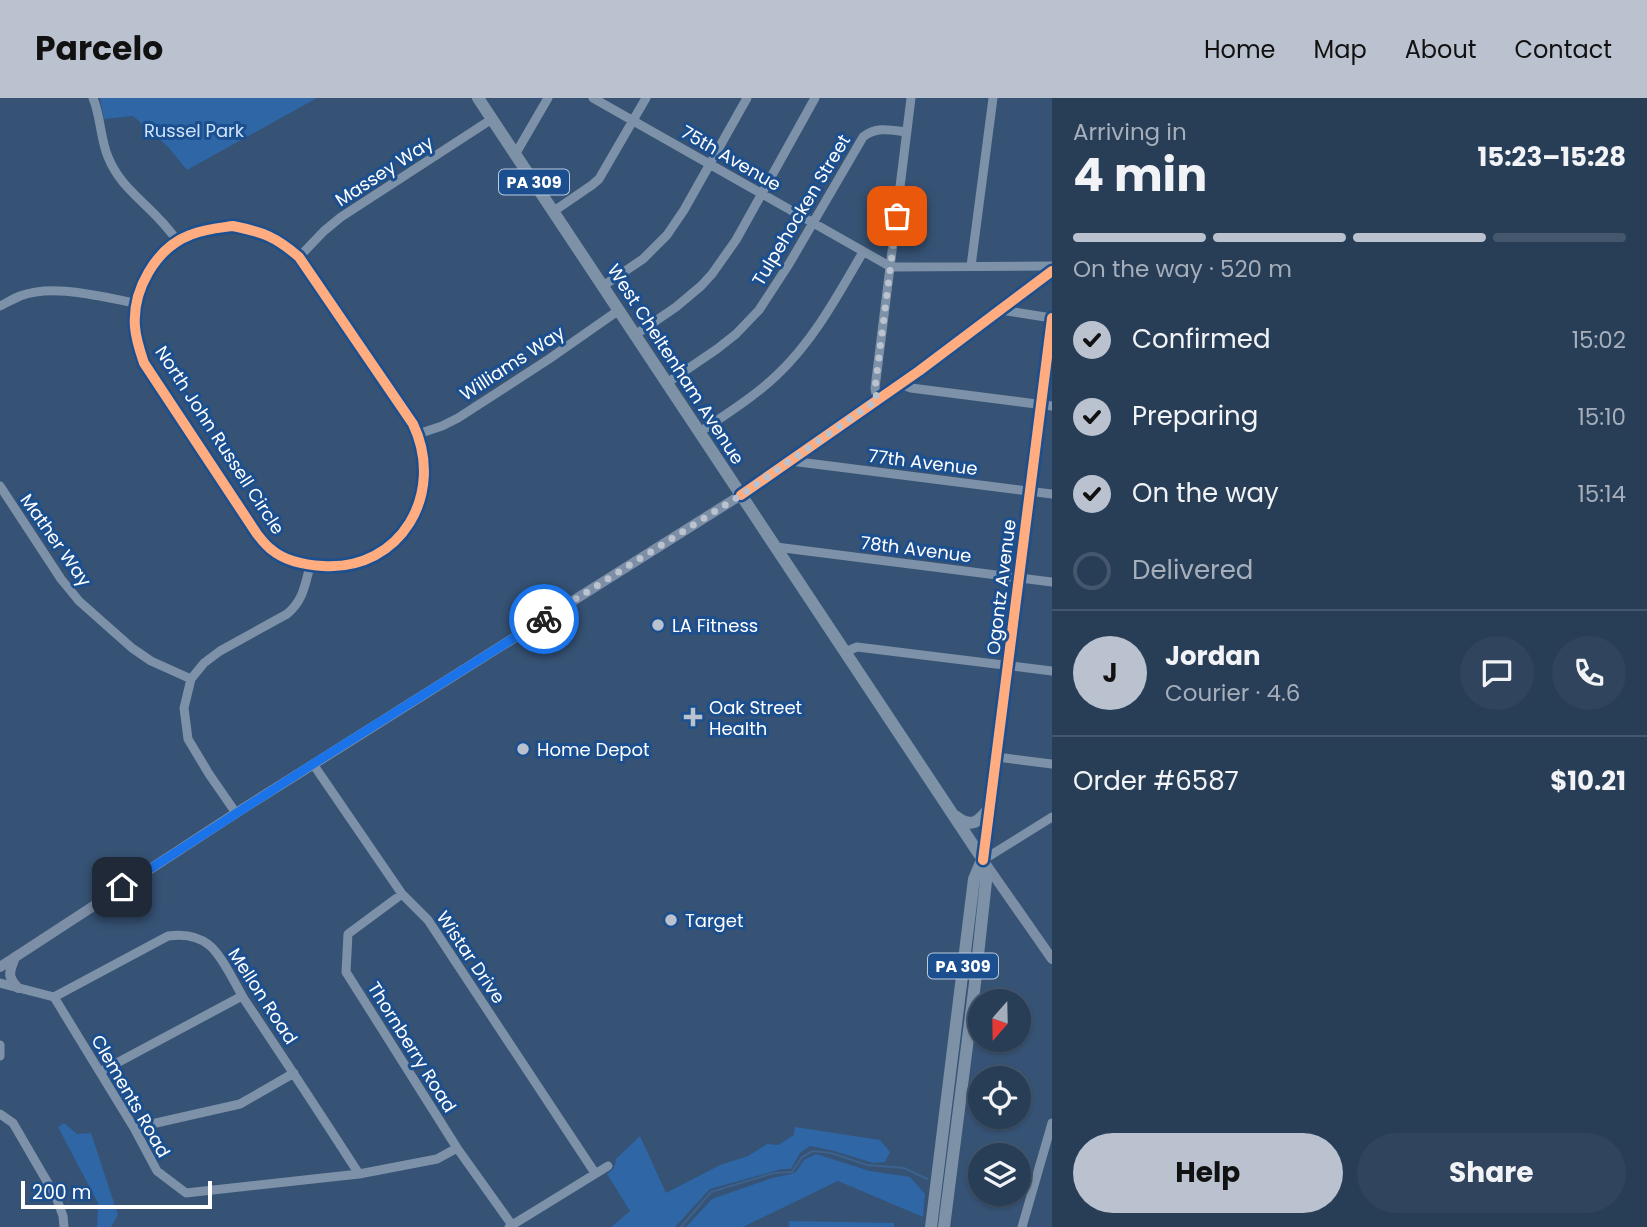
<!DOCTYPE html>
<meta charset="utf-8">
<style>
body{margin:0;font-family:Poppins,sans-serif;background:#30455d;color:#f1f3f6;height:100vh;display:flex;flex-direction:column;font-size:26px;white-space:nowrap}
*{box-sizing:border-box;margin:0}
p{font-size:23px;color:#a5aeba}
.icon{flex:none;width:38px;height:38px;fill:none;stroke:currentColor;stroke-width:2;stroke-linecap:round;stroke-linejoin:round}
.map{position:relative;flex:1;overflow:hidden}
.side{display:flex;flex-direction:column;background:#283e57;width:595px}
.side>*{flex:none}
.needle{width:46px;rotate:200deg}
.controls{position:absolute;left:968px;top:891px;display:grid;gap:14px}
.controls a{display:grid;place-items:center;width:63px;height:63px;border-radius:50%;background:#283e57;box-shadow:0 2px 5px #0004,0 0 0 2px #44576d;font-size:35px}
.scale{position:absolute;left:21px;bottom:18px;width:191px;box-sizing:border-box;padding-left:7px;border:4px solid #fff;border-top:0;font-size:19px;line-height:24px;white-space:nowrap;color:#fff;-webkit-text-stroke:5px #1b4f8f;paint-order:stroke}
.pin{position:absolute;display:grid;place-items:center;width:60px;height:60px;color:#fff;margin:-30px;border-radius:14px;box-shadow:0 4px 10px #0006}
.courier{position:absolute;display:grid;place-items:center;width:70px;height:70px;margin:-35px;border:5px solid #1a73e8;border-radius:50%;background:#fff;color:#222;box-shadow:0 2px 9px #0007}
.head em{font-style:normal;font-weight:700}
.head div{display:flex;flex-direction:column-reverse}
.head{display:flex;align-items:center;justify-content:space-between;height:119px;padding:0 21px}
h1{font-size:46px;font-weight:700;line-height:52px}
.bar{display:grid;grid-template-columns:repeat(4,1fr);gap:10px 7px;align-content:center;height:84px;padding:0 21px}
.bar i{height:9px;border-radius:5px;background:#44576d}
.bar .selected{background:#b9c2ce}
.bar p{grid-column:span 4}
.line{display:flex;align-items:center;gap:18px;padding:0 21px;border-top:2px solid #44576d}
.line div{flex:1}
.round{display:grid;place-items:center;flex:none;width:74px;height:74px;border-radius:37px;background:#30455d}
ol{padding:0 21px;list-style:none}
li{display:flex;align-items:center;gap:21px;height:77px}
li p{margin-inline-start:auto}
li .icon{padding:7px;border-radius:50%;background:#b9c2ce;color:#111;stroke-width:4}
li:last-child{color:#a5aeba}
li i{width:38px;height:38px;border:4px solid #44576d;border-radius:50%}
.primary-button{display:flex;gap:14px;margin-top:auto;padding:14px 21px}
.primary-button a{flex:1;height:80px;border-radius:42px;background:#b9c2ce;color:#111;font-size:28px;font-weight:700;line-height:80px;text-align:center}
.primary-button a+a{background:#30455d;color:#f1f3f6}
header{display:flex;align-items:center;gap:42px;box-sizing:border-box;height:98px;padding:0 35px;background:#b9c2ce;color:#111}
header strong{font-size:33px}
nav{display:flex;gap:38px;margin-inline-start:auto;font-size:24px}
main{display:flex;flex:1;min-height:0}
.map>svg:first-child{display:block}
.green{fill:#2f66a5}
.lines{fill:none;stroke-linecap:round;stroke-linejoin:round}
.stream{stroke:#3b618d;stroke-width:2}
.minor{stroke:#7d92a8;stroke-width:9}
.major{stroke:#7d8ea7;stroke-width:10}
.highway{stroke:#7e92a7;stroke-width:12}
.cycleway-casing{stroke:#1b4f8f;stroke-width:15}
.cycleway{stroke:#ffac80;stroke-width:10}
.done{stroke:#b9c2ce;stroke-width:7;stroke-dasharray:0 12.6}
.route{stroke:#1a73e8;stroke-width:9}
.poi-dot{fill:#b9c2ce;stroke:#1b4f8f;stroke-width:2.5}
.labels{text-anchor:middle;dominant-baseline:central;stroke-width:6;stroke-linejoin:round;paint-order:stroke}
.shield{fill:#1b4f8f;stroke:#bbcadd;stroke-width:2}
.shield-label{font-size:16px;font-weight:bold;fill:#fff}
.park-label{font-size:18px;fill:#cfe3fa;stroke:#1b4f8f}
.street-label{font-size:18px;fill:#fff;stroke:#1b4f8f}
.poi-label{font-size:18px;fill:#fff;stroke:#1b4f8f;text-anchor:start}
</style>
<header>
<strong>Parcelo</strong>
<nav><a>Home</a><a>Map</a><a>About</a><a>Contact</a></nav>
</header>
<main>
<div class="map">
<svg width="1052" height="1129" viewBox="0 0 1052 1129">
<rect width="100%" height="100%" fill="#365274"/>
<path class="green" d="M100,0H317L187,72L168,49L133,18L104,21Z
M64,1025L77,1036L91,1035L118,1117L111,1129H97L98,1105L58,1029Z
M795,1029L880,1042L890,1054L885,1064L873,1065L834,1053L810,1048L800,1055L791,1071H782L710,1091L675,1129H611L630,1113L607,1076L614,1070L616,1061L640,1038L666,1095L720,1067L748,1058L767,1046L778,1047L794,1037Z
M816,1056L870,1073L910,1079L925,1096L923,1119L838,1083L743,1129H686L712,1101L772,1080L791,1076L796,1074L804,1062Z
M789,1123L894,1125V1129H789Z"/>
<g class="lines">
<path class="stream" d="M681,1129L711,1094L774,1075L792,1074L802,1059L813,1053L831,1055L867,1067L904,1070L927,1081"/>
<path class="minor" d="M93,0C101,19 100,40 108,59C120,88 140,100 160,122C166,128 172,136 178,143
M593,0L891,169L1052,168
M516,55L548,0
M554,113L592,87L599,81L646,0
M233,128C263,134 276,139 299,159L413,326C446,395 401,473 323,468C306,467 285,463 272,452C266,448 261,441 257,436L144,265C140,253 136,242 135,229C132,192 156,150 190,137C204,131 218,130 233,128Z
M299,159L324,133L341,119L492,21
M971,168L993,0
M603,188L643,161L667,137L684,112L747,0
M0,208C6,205 13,201 20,198C54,185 101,199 136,205
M1001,212L1052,220
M635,237L676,209L701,188L712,176L736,142L815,0
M667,285L717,251L736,236L759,212L789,166L863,39C876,28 891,32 907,34
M900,286L911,290L1052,308
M877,302L875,290L911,0
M700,334C726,316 754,299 777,277C814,242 838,197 863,154
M418,336L442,328L458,320L549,261L619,212
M791,363L1052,396
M0,388L61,481L79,503L132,550L151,563L191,581
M776,449L1052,484
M845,554L857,549L1052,573
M997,659L1052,666
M313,666L402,796L428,822L595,1075
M236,715L209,676L188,641L184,610L191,581L204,565L220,553L287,516C303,503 305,487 310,468
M983,762L1052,719
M402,796L348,836L346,874L457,1050L512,1127
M0,885L54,899L134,1030L157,1073L186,1095L359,1076L437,1061L457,1050
M54,899L168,838C182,836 197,837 209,847C222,857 235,886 244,901C283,959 321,1017 359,1076
M0,947V958
M100,974L242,898
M0,1016L13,1025L56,1099L63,1118L64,1129
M134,1030L240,1006L294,975
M509,1129L608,1068
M1022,1129L1052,1025"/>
<path class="major" d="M1052,220L983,762L1052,861
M15,859C10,873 6,878 18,890
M0,869L236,715L741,397L919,273L1052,173"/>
<path class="highway" d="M478,0L983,762L986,783L975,885L944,1129
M955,718C972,731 979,724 990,709
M931,1129L974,781L982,762"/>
<defs>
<path id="cycleway" d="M233,128C263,134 276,139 299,159L413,326C446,395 401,473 323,468C306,467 285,463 272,452C266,448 261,441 257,436L144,265C140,253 136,242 135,229C132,192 156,150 190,137C204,131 218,130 233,128Z
M741,397L919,273L1052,173
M983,762L1052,220"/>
</defs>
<use href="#cycleway" class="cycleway-casing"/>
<use href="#cycleway" class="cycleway"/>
</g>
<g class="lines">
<path class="done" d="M544,521L741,397L877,302L875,290L897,118"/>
<path class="route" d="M122,789L313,666L544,521"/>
</g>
<g class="poi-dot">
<circle cx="658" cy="527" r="7"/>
<path d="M689.5 608.5h7v7h7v7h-7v7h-7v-7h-7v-7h7z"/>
<circle cx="523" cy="651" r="7"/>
<circle cx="671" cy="822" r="7"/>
</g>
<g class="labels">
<g class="shield">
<rect x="499" y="71.5" width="70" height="25" rx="5"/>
<rect x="928" y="855.5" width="70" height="25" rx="5"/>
</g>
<g class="shield-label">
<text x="534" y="84">PA 309</text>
<text x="963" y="868">PA 309</text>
</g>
<g class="park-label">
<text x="194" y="32">Russel Park</text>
</g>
<g class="street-label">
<text transform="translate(731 60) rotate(30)">75th Avenue</text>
<text transform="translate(384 73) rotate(-33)">Massey Way</text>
<text transform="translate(801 112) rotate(-59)">Tulpehocken Street</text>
<text transform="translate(512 265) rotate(-33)">Williams Way</text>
<text transform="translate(676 266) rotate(57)">West Cheltenham Avenue</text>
<text transform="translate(220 342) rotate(57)">North John Russell Circle</text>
<text transform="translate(923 364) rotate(7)">77th Avenue</text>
<text transform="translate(56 442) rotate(55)">Mather Way</text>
<text transform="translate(916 451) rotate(7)">78th Avenue</text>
<text transform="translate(1001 489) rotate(-83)">Ogontz Avenue</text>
<text transform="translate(471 859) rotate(56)">Wistar Drive</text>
<text transform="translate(263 898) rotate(57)">Mellon Road</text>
<text transform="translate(412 949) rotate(58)">Thornberry Road</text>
<text transform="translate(131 998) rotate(60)">Clements Road</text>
</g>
<g class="poi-label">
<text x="672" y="527">LA Fitness</text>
<text x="709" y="609">Oak Street<tspan x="709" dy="21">Health</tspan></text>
<text x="537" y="651">Home Depot</text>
<text x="685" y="822">Target</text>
</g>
</g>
</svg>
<div class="controls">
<a><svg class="needle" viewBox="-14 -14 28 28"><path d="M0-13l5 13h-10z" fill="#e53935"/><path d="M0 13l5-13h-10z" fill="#a5aeba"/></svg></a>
<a><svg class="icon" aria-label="locate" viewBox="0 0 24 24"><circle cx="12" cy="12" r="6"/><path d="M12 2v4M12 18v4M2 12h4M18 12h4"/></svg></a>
<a><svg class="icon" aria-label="layers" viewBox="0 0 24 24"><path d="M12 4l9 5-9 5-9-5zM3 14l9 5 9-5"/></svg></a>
</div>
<div class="scale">200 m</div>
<div class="pin" style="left:897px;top:118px;background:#ea580c"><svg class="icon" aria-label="bag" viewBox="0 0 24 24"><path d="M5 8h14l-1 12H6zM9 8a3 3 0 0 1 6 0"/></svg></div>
<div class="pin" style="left:122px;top:789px;background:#1f2937"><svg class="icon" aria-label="home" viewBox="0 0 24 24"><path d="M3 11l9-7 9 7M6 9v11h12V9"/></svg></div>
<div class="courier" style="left:544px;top:521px"><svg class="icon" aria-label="bike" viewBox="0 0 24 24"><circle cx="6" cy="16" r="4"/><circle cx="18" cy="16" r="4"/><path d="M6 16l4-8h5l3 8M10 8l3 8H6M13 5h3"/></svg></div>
</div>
<section class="side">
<div class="head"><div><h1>4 min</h1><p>Arriving in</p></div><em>15:23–15:28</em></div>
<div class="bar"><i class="selected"></i><i class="selected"></i><i class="selected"></i><i></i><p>On the way · 520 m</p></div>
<ol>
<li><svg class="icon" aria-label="check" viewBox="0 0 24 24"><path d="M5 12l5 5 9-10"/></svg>Confirmed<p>15:02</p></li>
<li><svg class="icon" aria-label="check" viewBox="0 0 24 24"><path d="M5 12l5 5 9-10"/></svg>Preparing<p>15:10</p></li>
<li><svg class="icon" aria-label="check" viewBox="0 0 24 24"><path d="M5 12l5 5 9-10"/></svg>On the way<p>15:14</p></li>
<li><i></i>Delivered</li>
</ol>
<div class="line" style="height:126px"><b class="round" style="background:#b9c2ce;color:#111">J</b><div><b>Jordan</b><p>Courier · 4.6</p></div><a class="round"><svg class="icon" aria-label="chat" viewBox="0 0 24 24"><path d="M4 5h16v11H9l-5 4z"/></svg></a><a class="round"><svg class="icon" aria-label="phone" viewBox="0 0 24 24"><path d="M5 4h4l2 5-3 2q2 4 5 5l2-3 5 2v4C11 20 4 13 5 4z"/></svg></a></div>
<div class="line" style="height:91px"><div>Order #6587</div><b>$10.21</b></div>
<div class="primary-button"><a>Help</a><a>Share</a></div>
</section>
</main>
